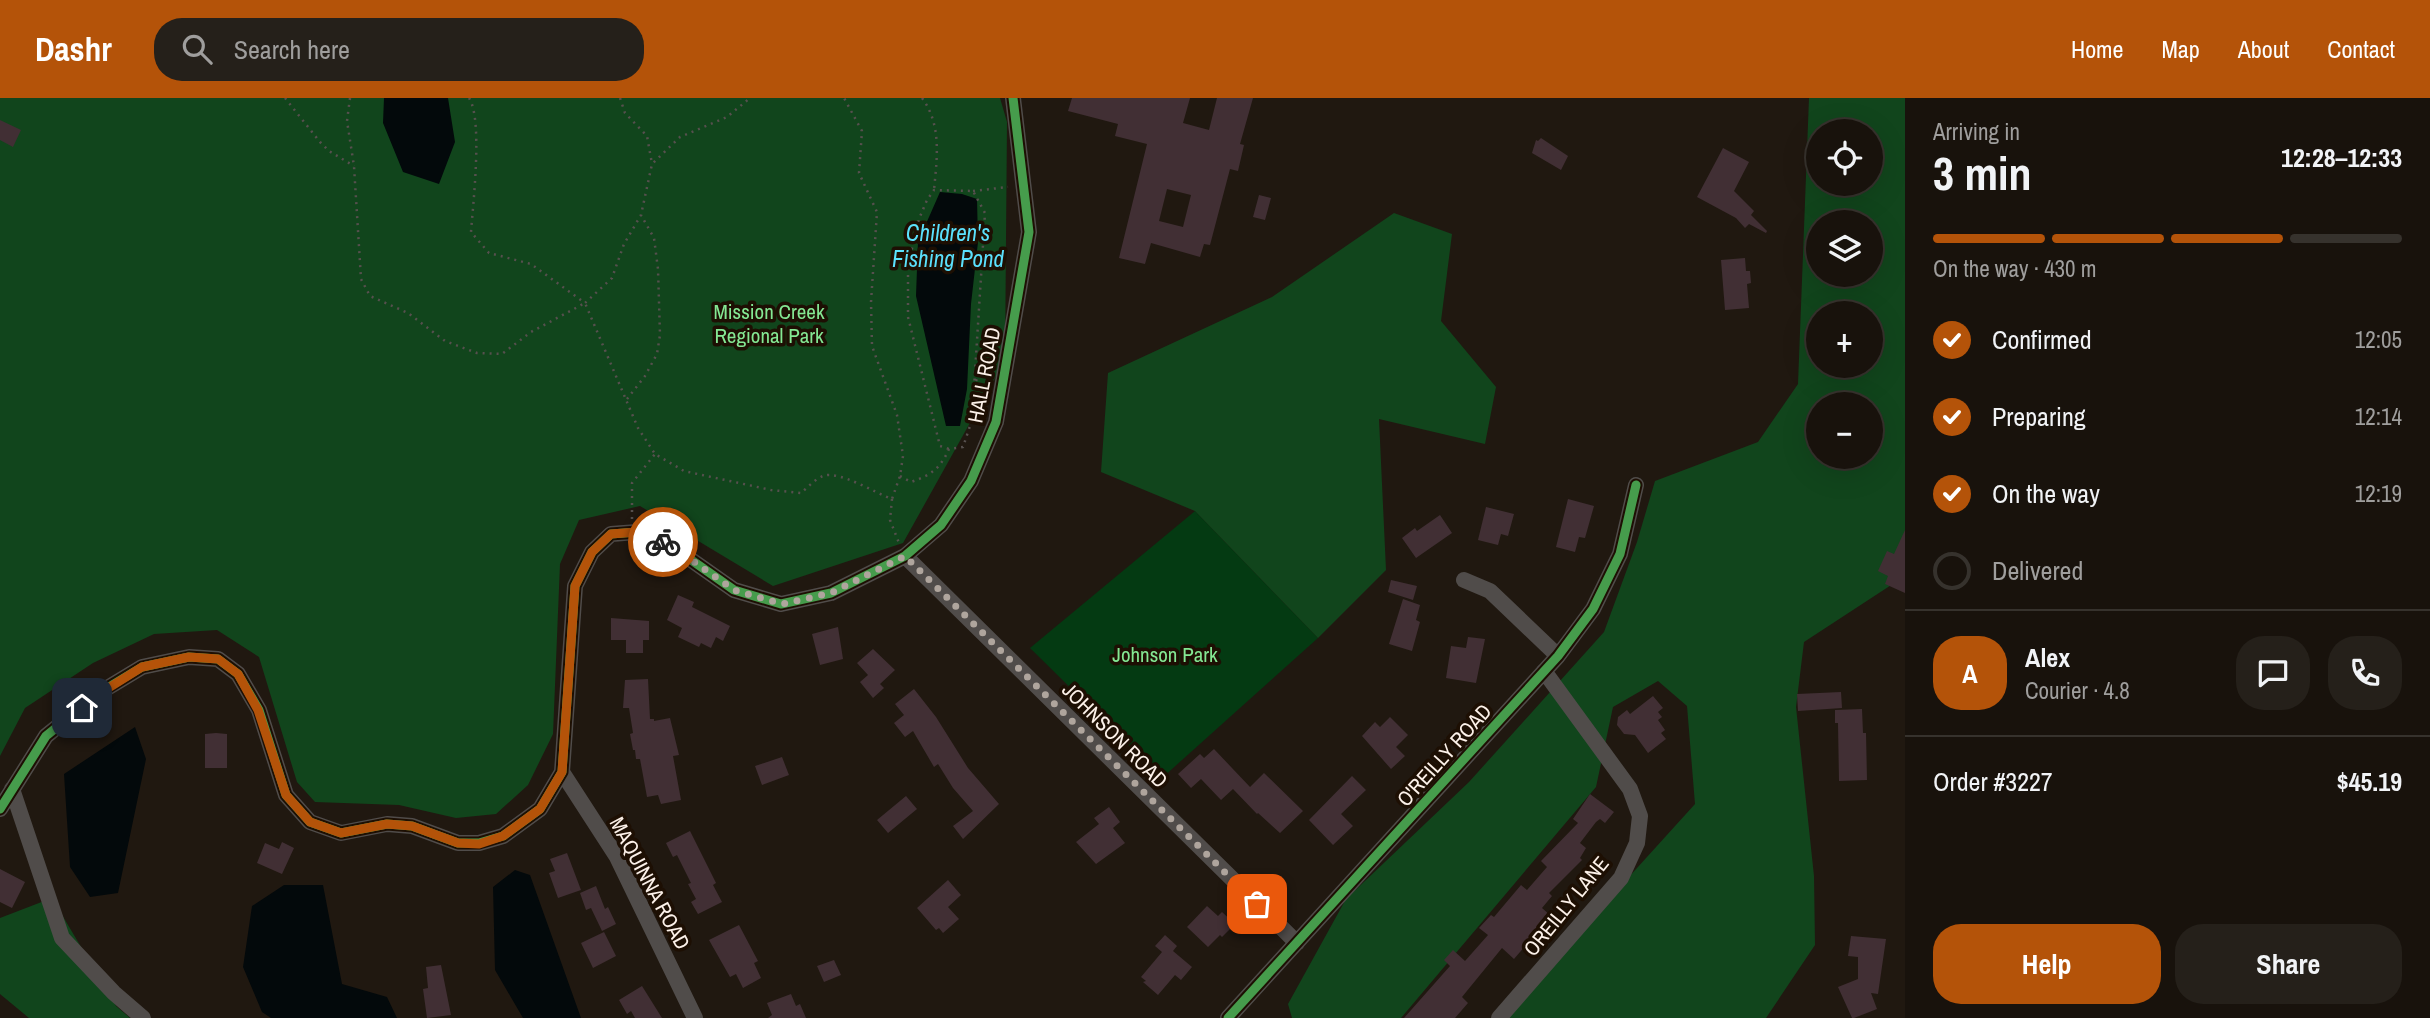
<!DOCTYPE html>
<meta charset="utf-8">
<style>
body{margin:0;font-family:"Archivo Narrow",sans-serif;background:#25201a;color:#f1f3f6;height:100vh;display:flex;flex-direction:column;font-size:26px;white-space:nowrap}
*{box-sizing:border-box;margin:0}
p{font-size:23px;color:#9f9e9d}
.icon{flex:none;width:38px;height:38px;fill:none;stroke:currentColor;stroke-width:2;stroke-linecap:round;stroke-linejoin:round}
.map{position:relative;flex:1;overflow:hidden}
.sheet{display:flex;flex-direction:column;background:#18120c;width:525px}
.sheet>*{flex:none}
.buttons{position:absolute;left:1806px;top:21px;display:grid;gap:14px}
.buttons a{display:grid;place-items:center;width:77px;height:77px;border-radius:50%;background:#18120c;box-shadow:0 7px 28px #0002,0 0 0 2px #36322d;font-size:35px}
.pin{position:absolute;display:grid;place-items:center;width:60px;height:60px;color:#fff;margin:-30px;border-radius:14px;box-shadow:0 4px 10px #0006}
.courier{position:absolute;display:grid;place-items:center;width:70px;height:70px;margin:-35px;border:5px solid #b45309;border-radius:50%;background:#fff;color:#222;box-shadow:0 2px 9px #0007}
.overview em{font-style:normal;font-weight:700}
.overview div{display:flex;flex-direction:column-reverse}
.overview{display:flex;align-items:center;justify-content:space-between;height:119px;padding:0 28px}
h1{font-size:46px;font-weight:700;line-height:52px}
.bar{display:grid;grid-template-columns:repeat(4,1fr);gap:10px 7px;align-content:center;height:84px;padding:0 28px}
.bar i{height:9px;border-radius:5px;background:#36322d}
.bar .active{background:#b45309}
.bar p{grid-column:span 4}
.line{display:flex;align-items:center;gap:18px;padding:0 28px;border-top:2px solid #36322d}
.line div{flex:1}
.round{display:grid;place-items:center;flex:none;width:74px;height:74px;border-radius:28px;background:#25201a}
ol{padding:0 28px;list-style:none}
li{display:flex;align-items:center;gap:21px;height:77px}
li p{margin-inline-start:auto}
li .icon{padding:7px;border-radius:50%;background:#b45309;color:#fff;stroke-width:4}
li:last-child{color:#9f9e9d}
li i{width:38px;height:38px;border:4px solid #36322d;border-radius:50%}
.button{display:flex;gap:14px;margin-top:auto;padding:14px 28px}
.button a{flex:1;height:80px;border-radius:28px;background:#b45309;color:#fff;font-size:28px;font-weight:700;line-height:80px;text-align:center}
.button a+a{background:#25201a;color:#f1f3f6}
header{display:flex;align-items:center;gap:42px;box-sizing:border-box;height:98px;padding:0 35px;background:#b45309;color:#fff}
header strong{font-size:33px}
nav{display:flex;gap:38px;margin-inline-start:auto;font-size:24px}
.search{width:490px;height:63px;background:#25201a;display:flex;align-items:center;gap:18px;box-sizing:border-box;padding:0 24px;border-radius:28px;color:#9f9e9d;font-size:26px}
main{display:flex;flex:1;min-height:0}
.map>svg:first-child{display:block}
.green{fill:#043a12}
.forest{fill:#11451c;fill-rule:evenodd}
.water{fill:#03090b}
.building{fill:#412f34;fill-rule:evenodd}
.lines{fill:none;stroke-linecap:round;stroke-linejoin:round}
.path{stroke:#56504e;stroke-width:2.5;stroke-dasharray:2 5;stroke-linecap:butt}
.street{stroke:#504c4a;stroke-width:16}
.cycleway-casing{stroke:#1d0f03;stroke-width:13}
.cycleway{stroke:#469c4c;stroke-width:9}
.done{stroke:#afa59d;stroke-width:7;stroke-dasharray:0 12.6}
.route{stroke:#b45309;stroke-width:9}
.labels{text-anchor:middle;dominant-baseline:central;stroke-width:7;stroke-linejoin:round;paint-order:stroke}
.park-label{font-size:21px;fill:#84e893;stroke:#1d0f03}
.street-label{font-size:21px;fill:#fcf1e9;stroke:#1d0f03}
.water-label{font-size:23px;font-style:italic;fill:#5be1fd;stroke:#1d0f03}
</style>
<header>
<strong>Dashr</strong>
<div class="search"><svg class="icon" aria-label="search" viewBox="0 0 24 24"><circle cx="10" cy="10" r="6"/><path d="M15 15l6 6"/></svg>Search here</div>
<nav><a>Home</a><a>Map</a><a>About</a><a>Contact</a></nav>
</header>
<main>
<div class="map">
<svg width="1905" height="920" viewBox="0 0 1905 920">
<rect width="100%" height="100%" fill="#201810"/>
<path class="green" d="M1195,413L1318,540L1162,680L1030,550Z"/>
<path class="forest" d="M0,0H1000L1007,24L1005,262L903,445L773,488L640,408L579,422L560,466L553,636L528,687L496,716L456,720L399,707L315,704L297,684L259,559L217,532L154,536L93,565L25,610L0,658Z
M1809,0H1905V478L1804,544L1796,609L1814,778L1815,847L1766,920H1501L1695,706L1687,608L1658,583L1613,609L1596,689L1401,920H1292L1288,906L1346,801L1469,684L1604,534L1637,444L1655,383L1758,344L1798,286ZM1818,33H1871V86H1818ZM1818,124H1871V177H1818ZM1818,215H1871V268H1818ZM1818,306H1871V359H1818Z
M1394,115L1452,136L1441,223L1496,289L1485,346L1379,321L1386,472L1318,540L1195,413L1101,374L1108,275L1272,199Z
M52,800L116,908L130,920H29L0,896V820Z"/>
<path class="water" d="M384,0H448L455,44L439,86L403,74L383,25Z
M940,94L962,96L977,101L978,144L971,206L967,291L960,328H946L916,198L918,144Z
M135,629L146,661L118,795L90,799L70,769L64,676Z
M515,772L530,777L581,920H523L495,872L493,789Z
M284,787H323L342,886L387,899L397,920H271L262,914L243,869L252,808Z"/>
<path class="building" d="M1072,0H1190L1183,25L1209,32L1217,0H1253L1240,46L1244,47L1238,73L1230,71L1210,147L1204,146L1200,159L1151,145L1145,166L1119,160L1147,46L1115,38L1118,26L1068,13ZM1167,91L1191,97L1183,129L1159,123Z
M0,22L21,32L13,49L0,42Z
M1541,40L1568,58L1561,72L1532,55L1536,42L1538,43Z
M1723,50L1749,64L1734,93L1754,113L1751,117L1767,133L1766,135L1749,126L1745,130L1736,120L1697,99Z
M1259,97L1271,100L1265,122L1253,119Z
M1745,160L1746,173H1750L1751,185L1747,186L1749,210L1725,212L1721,162Z
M1568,401L1594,408L1585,440L1579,439L1575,454L1556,449Z
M1486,409L1514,416L1508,438L1501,436L1498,447L1478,442Z
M1440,417L1452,435L1416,460L1402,440L1415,430L1417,433Z
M1905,432V495L1885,486L1888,478L1878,473L1887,453L1894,456Z
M1391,482L1417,488L1413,502L1388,494Z
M678,497L694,504L692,509L730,528L723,543L716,539L711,550L701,545L699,549L678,539L682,530L667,522Z
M1403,501L1420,507L1416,522L1420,524L1412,553L1389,546Z
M611,520L649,523V542H643V555H626V542H611Z
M838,529L843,561L820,567L812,536Z
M1468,539L1485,541L1476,585L1446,580L1451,548L1466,550Z
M873,551L895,572L880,586L884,590L873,600L860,584L868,577L857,565Z
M648,581L650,621H654V623L670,620L679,657L673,658L681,702L661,706L658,697L647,699L640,661H636L635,652H633L630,636L633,635L629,610H623L625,582Z
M914,591L936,619L968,670L999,706L963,741L953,728L973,713L953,690L938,666L934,669L913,633L905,639L894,625L904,617L895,606Z
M1841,594L1842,610L1798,613L1797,596Z
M1653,598L1663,610L1658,614L1662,619L1658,622L1665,632L1661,635L1666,641L1648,655L1635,637L1624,636L1617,627L1618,619L1627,612L1630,616Z
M1862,611L1863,635H1866L1867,682L1839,683L1838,625H1835V612Z
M1390,619L1408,637L1396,649L1405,658L1391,671L1362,638L1375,624L1380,629Z
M216,635L227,636V670H205V636Z
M1214,651L1250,689L1264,675L1303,713L1280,735L1258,715L1257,716L1233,691L1221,702L1201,681L1191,690L1178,676L1200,656L1204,660Z
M782,659L789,677L762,687L755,668Z
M1352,678L1366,692L1341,716L1353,728L1333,747L1309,722Z
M1590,696L1614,714L1605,725L1600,721L1596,724L1580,745L1586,750L1580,760L1582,762L1549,795L1552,798L1542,810L1551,818L1514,861L1502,850L1462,899L1468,905L1455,920H1404L1450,868L1444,862L1453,852L1465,863L1488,837L1479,830L1491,817L1494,819L1521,787L1527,792L1547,769L1541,763L1578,725L1573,721Z
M906,698L917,711L888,735L877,722Z
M1109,709L1120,724L1113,730L1125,745L1096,766L1076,744L1099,726L1094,720Z
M690,733L716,785L713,787L722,804L698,816L691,804L696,801L688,786L691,785L677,757L673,759L666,745Z
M282,744L294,750L282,776L257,765L265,745L279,751Z
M567,755L581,792L558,800L549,775L555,773L550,761Z
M0,771L25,784L12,810L0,804Z
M948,782L961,797L948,809L959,821L943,835L939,830L936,832L917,810Z
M596,788L605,811L608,809L616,826L602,833L591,810L586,812L580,795Z
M1207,808L1218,818L1222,814L1235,826L1222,839L1220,837L1208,849L1187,829Z
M739,827L758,863L754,865L761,880L743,890L736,876L730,879L709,842Z
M604,834L616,858L593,870L581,845Z
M1165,837L1177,848L1173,853L1192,869L1181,882L1175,877L1158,897L1143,884L1146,883L1141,879L1162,854L1155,848Z
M1851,838L1886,841L1878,896L1871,895L1877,911L1854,920H1852L1838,889L1858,881V859L1848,858Z
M834,862L841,877L824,884L817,868Z
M441,867L451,917L427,920L423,891L428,890L426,869Z
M642,888L662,920H635L631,913L627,916L619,902Z
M791,896L796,908L800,906L806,920H768L772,917L767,905Z"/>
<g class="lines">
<path class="path" d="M285,0L320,44L329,53L354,68
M350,0L347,23L354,68L361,181L370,198L408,215L445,243L477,255L502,256L531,234L585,205L638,330L655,356L684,373L771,392L801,395C807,390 815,381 823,378C839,372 875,395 892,401L900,378L903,358L897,317L872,248L871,204L877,114L859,75L862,33L844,0
M469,0C483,21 473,106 471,134L489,155L531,166L585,205L612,180L624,146L641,117L652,66L680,39L727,19L750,0
M620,0L625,15L647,38L652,66
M922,0C942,27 937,60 934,92
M973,93L1008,89
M976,283L994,245
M627,301L645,278L657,256L660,237L658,171L654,140L641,117
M900,378L911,384C931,377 940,371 949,351L963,349L972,322L985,115L973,93L934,92L927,102L919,121L908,167V219L940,348L949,351
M892,401L890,422L899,445
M632,421V385L655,356"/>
<path class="street" d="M905,458L1297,845
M1464,482L1490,493L1558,558
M562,674L617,759L695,920
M12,691L62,840L114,895L143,920
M0,711L46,638L99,595L142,569L189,559L218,561L238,576L259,612L286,697L310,724L341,735L387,726L412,728L458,745H479L503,738L540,711L562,674L575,488L592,454L611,436L637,434L670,447L734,492L781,506L831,495L905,458L941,427L971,383L996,324L1029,134L1013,0
M1228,920L1558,558L1593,511L1620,456L1636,387
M1499,920L1621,780L1637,745L1640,718L1630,691L1544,573"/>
<defs>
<path id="cycleway" d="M0,711L46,638L99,595L142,569L189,559L218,561L238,576L259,612L286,697L310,724L341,735L387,726L412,728L458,745H479L503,738L540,711L562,674L575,488L592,454L611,436L637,434L670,447L734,492L781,506L831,495L905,458L941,427L971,383L996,324L1029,134L1013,0
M1228,920L1558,558L1593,511L1620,456L1636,387"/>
</defs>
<use href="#cycleway" class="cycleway-casing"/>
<use href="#cycleway" class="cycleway"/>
</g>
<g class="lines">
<path class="done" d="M663,444L670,447L734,492L782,506L831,495L905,458L1257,806"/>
<path class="route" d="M82,610L99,596L142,569L189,559L218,561L238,576L258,612L286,697L310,724L341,735L387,726L412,728L458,745L479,746L503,738L540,711L562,674L575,488L592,454L611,436L637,434L663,444"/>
</g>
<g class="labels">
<g class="park-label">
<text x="769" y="213">Mission Creek<tspan x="769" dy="24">Regional Park</tspan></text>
<text x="1165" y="556">Johnson Park</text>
</g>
<g class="street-label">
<text transform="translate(984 277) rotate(-79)">HALL ROAD</text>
<text transform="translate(1115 637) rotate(45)">JOHNSON ROAD</text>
<text transform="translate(1444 657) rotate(-48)">O'REILLY ROAD</text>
<text transform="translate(650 785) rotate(62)">MAQUINNA ROAD</text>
<text transform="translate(1566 808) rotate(-51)">OREILLY LANE</text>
</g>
<g class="water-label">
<text x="948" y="134">Children's<tspan x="948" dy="26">Fishing Pond</tspan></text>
</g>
</g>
</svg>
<div class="buttons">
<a><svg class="icon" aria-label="locate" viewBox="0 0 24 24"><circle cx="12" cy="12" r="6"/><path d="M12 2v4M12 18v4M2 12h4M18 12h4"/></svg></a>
<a><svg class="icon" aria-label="layers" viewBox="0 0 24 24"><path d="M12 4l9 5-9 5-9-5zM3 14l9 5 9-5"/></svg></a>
<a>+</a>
<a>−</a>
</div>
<div class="pin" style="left:1257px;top:806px;background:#ea580c"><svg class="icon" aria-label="bag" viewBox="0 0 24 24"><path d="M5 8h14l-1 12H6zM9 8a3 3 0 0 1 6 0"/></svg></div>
<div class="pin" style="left:82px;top:610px;background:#1f2937"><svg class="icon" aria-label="home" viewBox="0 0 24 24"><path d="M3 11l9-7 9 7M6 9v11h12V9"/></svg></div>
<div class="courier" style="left:663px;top:444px"><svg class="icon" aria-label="bike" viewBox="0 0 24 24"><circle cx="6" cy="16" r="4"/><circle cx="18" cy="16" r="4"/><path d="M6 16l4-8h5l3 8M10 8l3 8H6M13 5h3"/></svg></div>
</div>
<section class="sheet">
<div class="overview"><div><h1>3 min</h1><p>Arriving in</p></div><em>12:28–12:33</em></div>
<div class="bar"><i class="active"></i><i class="active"></i><i class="active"></i><i></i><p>On the way · 430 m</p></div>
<ol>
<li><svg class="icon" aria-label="check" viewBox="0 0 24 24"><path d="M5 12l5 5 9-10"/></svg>Confirmed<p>12:05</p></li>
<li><svg class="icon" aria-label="check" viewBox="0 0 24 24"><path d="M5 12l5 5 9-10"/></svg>Preparing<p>12:14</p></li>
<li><svg class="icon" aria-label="check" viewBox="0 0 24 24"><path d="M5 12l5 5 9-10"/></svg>On the way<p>12:19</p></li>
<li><i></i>Delivered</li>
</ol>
<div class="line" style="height:126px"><b class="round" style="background:#b45309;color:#fff">A</b><div><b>Alex</b><p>Courier · 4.8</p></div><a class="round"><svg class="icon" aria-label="chat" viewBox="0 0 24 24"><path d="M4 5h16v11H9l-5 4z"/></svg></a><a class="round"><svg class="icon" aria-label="phone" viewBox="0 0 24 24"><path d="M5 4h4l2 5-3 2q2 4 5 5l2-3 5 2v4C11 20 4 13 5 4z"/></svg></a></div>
<div class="line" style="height:91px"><div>Order #3227</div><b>$45.19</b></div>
<div class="button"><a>Help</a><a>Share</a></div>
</section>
</main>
